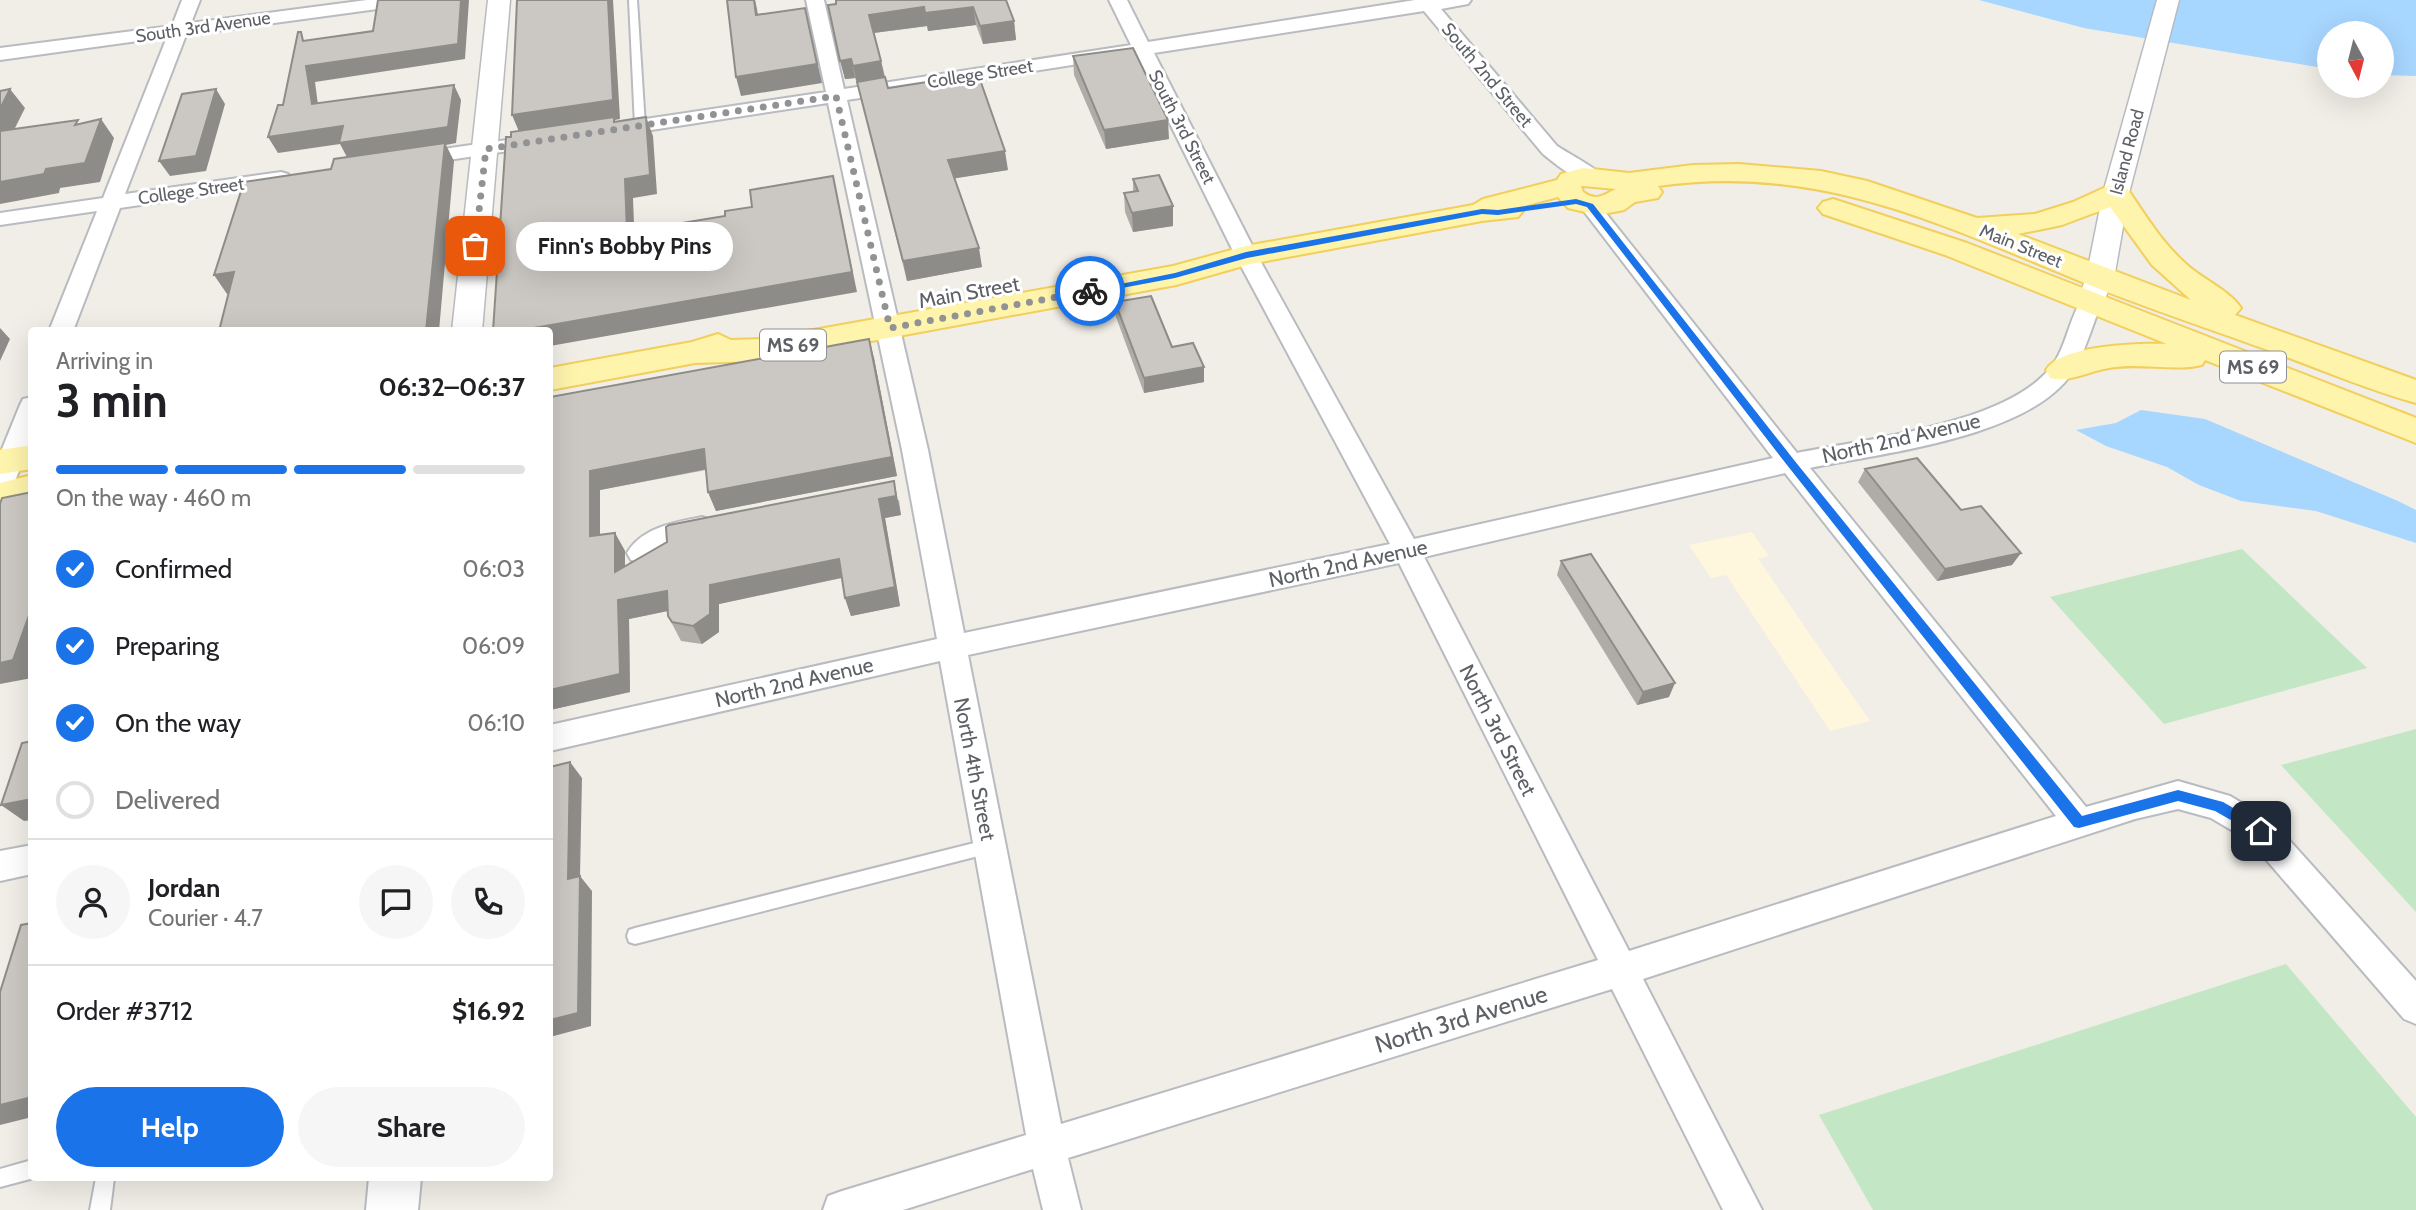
<!DOCTYPE html>
<meta charset="utf-8">
<style>
body{margin:0;font-family:Cabin,sans-serif;background:#f6f6f6;color:#202124;height:100vh;display:flex;flex-direction:column;font-size:26px;white-space:nowrap}
*{box-sizing:border-box;margin:0}
p{font-size:23px;color:#757577}
.icon{flex:none;width:38px;height:38px;fill:none;stroke:currentColor;stroke-width:2;stroke-linecap:round;stroke-linejoin:round}
.map{position:relative;flex:1;overflow:hidden}
.sheet{position:absolute;left:28px;top:327px;width:525px;height:854px;display:flex;flex-direction:column;background:#fff;border-radius:7px;box-shadow:0 7px 28px #0002}
.sheet>*{flex:none}
.needle{width:46px;rotate:173deg}
.controls{position:absolute;left:2317px;top:21px;display:grid;gap:14px}
.controls a{display:grid;place-items:center;width:77px;height:77px;border-radius:50%;background:#fff;box-shadow:0 7px 28px #0002;font-size:35px}
.pin{position:absolute;display:grid;place-items:center;width:60px;height:60px;color:#fff;margin:-30px;border-radius:14px;box-shadow:0 4px 10px #0006}
.courier{position:absolute;display:grid;place-items:center;width:70px;height:70px;margin:-35px;border:5px solid #1a73e8;border-radius:50%;background:#fff;color:#222;box-shadow:0 2px 9px #0007}
.bubble{position:absolute;height:49px;border-radius:24px;background:#fff;box-shadow:0 7px 28px #0002;font-size:23px;font-weight:700;line-height:49px;text-align:center}
.head em{font-style:normal;font-weight:700}
.head div{display:flex;flex-direction:column-reverse}
.head{display:flex;align-items:center;justify-content:space-between;height:119px;padding:0 28px}
h1{font-size:46px;font-weight:700;line-height:52px}
.bar{display:grid;grid-template-columns:repeat(4,1fr);gap:10px 7px;align-content:center;height:84px;padding:0 28px}
.bar i{height:9px;border-radius:5px;background:#e0e0e0}
.bar .current{background:#1a73e8}
.bar p{grid-column:span 4}
.line{display:flex;align-items:center;gap:18px;padding:0 28px;border-top:2px solid #e0e0e0}
.line div{flex:1}
.round{display:grid;place-items:center;flex:none;width:74px;height:74px;border-radius:37px;background:#f6f6f6}
ol{padding:0 28px;list-style:none}
li{display:flex;align-items:center;gap:21px;height:77px}
li p{margin-inline-start:auto}
li .icon{padding:7px;border-radius:50%;background:#1a73e8;color:#fff;stroke-width:4}
li:last-child{color:#757577}
li i{width:38px;height:38px;border:4px solid #e0e0e0;border-radius:50%}
.primary-button{display:flex;gap:14px;margin-top:auto;padding:14px 28px}
.primary-button a{flex:1;height:80px;border-radius:42px;background:#1a73e8;color:#fff;font-size:28px;font-weight:700;line-height:80px;text-align:center}
.primary-button a+a{background:#f6f6f6;color:#202124}
.map>svg:first-child{display:block}
.commercial{fill:#fef7dd}
.green{fill:#c3e7c4}
.water{fill:#a7d6ff}
.lines{fill:none;stroke-linecap:round;stroke-linejoin:round}
.service-casing{stroke:#b8bbc0;stroke-width:4}
.minor-casing{stroke:#b8bbc0;stroke-width:4}
.tertiary-casing{stroke:#b8bbc0;stroke-width:3}
.secondary-casing{stroke:#b9bcc2;stroke-width:4}
.primary-casing{stroke:#f2ce5c;stroke-width:4}
.service{fill:#fff;fill-rule:evenodd}
.minor{fill:#fff;fill-rule:evenodd}
.tertiary{fill:#fff;fill-rule:evenodd}
.secondary{fill:#fff;fill-rule:evenodd}
.primary{fill:#fff4ac;fill-rule:evenodd}
.wall{fill:#afaca8}
.shaded-wall{fill:#8e8c88}
.building{fill:#cbc8c3;stroke:#8e8c88;stroke-width:2}
.route{fill:#1a73e8}
.done{stroke:#909293;stroke-width:7;stroke-dasharray:0 12.6}
.labels{text-anchor:middle;dominant-baseline:central;stroke-width:6;stroke-linejoin:round;paint-order:stroke}
.far-street-label{font-size:18px;fill:#5d6166;stroke:#fff}
.shield{fill:#fff;stroke:#8e9094;stroke-width:2}
.shield-label{font-size:19px;font-weight:bold;fill:#5d6166}
.street-label{font-size:21px;fill:#5d6166;stroke:#fff}
.near-street-label{font-size:24px;fill:#5d6166;stroke:#fff}
</style>
<div class="map">
<svg width="2416" height="1210" viewBox="0 0 2416 1210">
<rect width="100%" height="100%" fill="#f0eee6"/>
<path class="commercial" d="M1752,532L1769,556L1758,559L1870,721L1830,731L1726,575L1711,578L1689,545Z"/>
<path class="green" d="M2242,549L2367,668L2164,724L2050,597Z
M2416,729V912L2281,765Z
M2286,964L2416,1117V1210H1873L1819,1115Z"/>
<path class="water" d="M1979,0H2416V76L2382,75V33H2329V69L2084,28Z
M2141,410L2205,419L2398,501L2416,510V543L2316,511L2241,501L2199,485L2167,467L2106,446L2076,430L2116,423Z"/>
<g class="lines">
<defs>
<path id="service" d="M629,0H637L645,126L640,129L635,126Z
M990,839L996,841L998,846L996,851L990,853L635,944L629,942L627,936L629,930L635,928Z
M32,1160V1178H34L0,1187V1169Z
M96,1178H114L110,1210H90Z"/>
<path id="minor" d="M182,0H200L191,23L367,0H416L407,5L186,35L125,194L281,172L288,174L291,178L288,182L281,184L120,208L73,331H49L97,211L0,225V213L103,198L167,37L0,60V48L172,26Z
M806,0H824L844,89L1131,45L1109,0H1127L1148,42L1415,0H1471L1468,4L1441,9L1557,146C1569,154 1598,169 1604,177L1601,181C1581,186 1558,166 1543,154L1424,11L1154,53L1257,255L1414,539L1773,458L1583,210L1579,206L1583,202H1597L1797,453C1866,439 2007,424 2051,367C2066,348 2069,319 2082,299L2090,297L2098,299L2101,304C2092,326 2085,353 2072,373C2028,438 1882,453 1810,468L2086,807L2178,781L2230,796L2272,821L2416,981V1024L2404,1019L2250,841L2211,818L2178,809L2135,819L1643,979L1762,1210H1723L1612,989L1068,1158L1081,1210H1043L1033,1169L903,1210H823L828,1196L842,1191L1026,1135L940,661L550,751V725L937,639L902,450L828,103L612,136L605,134L602,130L605,126L612,124L826,92ZM1136,55L1235,255L1390,544L964,633L928,450L847,100ZM1785,473L2056,816L1629,951L1424,557ZM1399,563L1598,960L1061,1124L968,655Z
M541,135L548,137L551,141L548,145L415,165L408,163L405,159L408,155L415,153Z
M32,397V438L13,486L9,493L0,495V454L20,405L23,399Z
M702,517L711,520L715,527L711,534C701,537 687,537 677,542C660,549 652,567 631,560L627,553C642,527 676,522 702,517Z
M32,845V874L0,881V851Z"/>
<path id="tertiary" d="M488,0H510L482,331H452Z
M2157,0H2179L2129,193L2114,278L2100,310L2090,313L2080,310L2076,304L2086,278L2103,193Z"/>
<path id="secondary" d="M369,1178H421L418,1210H366Z"/>
<path id="primary" d="M1739,164L1821,171L1867,181L1977,218L2035,214L2073,202L2106,187L2116,184L2126,187C2145,214 2161,242 2186,264C2202,279 2229,290 2241,308L2235,315L2416,380V403C2369,390 2322,370 2276,353C2213,330 2149,309 2087,284C1941,225 1822,163 1658,186L1662,192L1658,198L1635,202L1624,210L1598,215L1568,208L1558,197L1520,207L1523,211L1518,217L1482,221L1250,264L1176,285L763,361L695,363L550,390V368L692,342L718,334L731,340L763,339L1173,266L1246,246L1473,205L1483,199L1557,180L1561,174L1583,168L1629,173L1693,165ZM1581,186H1583L1616,189C1603,195 1597,202 1583,192ZM2110,207L2152,265L2191,300L2018,234L2062,225Z
M1833,199L1967,243L2416,418V443L2205,360L2202,365C2174,372 2139,362 2109,368C2089,371 2070,383 2050,378L2046,370C2061,345 2139,343 2167,344L1945,255L1823,214L1818,208L1823,202Z
M32,445V469L0,474V450Z
M32,475V501L0,509V483Z"/>
</defs>
<use href="#service" class="service-casing"/>
<use href="#minor" class="minor-casing"/>
<use href="#tertiary" class="tertiary-casing"/>
<use href="#secondary" class="secondary-casing"/>
<use href="#primary" class="primary-casing"/>
<use href="#service" class="service"/>
<use href="#minor" class="minor"/>
<use href="#tertiary" class="tertiary"/>
<use href="#secondary" class="secondary"/>
<use href="#primary" class="primary"/>
</g>
<path class="wall" d="M1006,0L1014,21L1016,40L983,44L976,25L928,31L927,26L874,33L888,88L1008,170L955,178L982,267L907,281L858,84L855,78L845,79L828,5Z
M1073,56L1169,139L1106,149L1074,75Z
M1133,179L1173,206V226L1133,232L1125,212L1124,193L1133,192Z
M1115,302L1172,347L1204,367V382L1144,393L1116,317Z
M874,358L897,476L716,511L708,492L706,470L600,490V535L615,533L625,551V566L899,500L901,515L885,518L900,606L851,616L845,598L842,578L719,604V632L702,644L681,641L668,616V611L629,619L630,692L550,710V397Z
M1865,469L1961,510L2012,565L1937,581L1858,482Z
M1561,561L1669,697L1637,705L1557,575Z"/>
<path class="shaded-wall" d="M461,0H469L465,59L315,82L320,120L312,104L306,66Z
M608,0H613L620,119L615,120L621,136L520,134L512,115Z
M754,0H755L757,9L761,33L756,15Z
M924,7L927,26L873,33L869,15Z
M973,7L976,25L928,31L925,13Z
M805,8L822,83L741,96L736,77Z
M1014,21L1016,40L983,44L980,26Z
M851,59L855,78L845,79L840,61Z
M881,61L885,80L857,84L853,66Z
M454,85L461,100L456,143L446,145L454,161L439,331H426L348,159L340,144L278,153L268,137L343,126Z
M10,89L25,108L3,152L0,148V109Z
M216,89L225,104L206,171L170,176L159,161Z
M646,117L653,136L657,194L633,198L635,251L627,232L625,179Z
M101,119L114,138L100,182L60,188L59,193L0,204V182L46,169Z
M1168,120L1169,139L1106,149L1104,130Z
M1005,151L1008,170L951,179L948,160Z
M833,176L857,292L550,346V331H517Z
M1173,206V226L1133,232L1132,213Z
M979,248L982,267L907,281L903,261Z
M234,272L247,291L227,294L214,275Z
M0,328L10,339L0,361Z
M869,339L874,358L897,476L716,511L708,492Z
M1204,367V382L1144,393V378Z
M704,449L712,468L600,490V555L590,536V471Z
M894,481L901,515L885,518L900,606L851,616L845,598L879,499Z
M615,533L625,551V591L615,572Z
M2021,553L2012,565L1937,581L1945,569Z
M839,559L845,577L719,604V632L702,644L693,626L710,585Z
M667,591L677,609L629,619L630,692L550,710V690L618,600Z
M32,607V678L0,684V663Z
M1675,683L1669,697L1637,705L1643,692Z
M570,762L582,778L580,876L592,891L591,1026L550,1037V1020L568,879Z
M32,799V820L24,821L1,805Z
M32,1097V1117L0,1125V1105Z"/>
<path class="building" d="M378,0H461L458,44L306,66L312,104L454,85L448,127L339,143L343,126L268,137L278,105H283L298,32H301L303,41L373,31Z
M517,0H608L613,100L512,115Z
M727,0H754L756,15L805,8L817,64L736,77Z
M836,0H1006L1014,21L980,26L973,7L925,13L924,7L869,15L881,61L853,66L851,59L840,61L828,5L836,4Z
M1133,48L1168,120L1104,130L1073,56Z
M978,74L1005,151L948,160L979,248L903,261L857,82L885,77L888,88Z
M10,89L0,109V91Z
M216,89L196,156L159,161L182,94Z
M614,117V122L646,117L650,175L625,179L627,232L725,216V211L752,207L750,190L833,176L852,272L517,331H493L506,137H511V132Z
M101,119L85,163L46,169L44,174L0,182V131L78,120L75,125Z
M445,143L426,331H219L234,272L214,275L244,182L331,169L334,159Z
M1159,175L1173,206L1132,213L1124,193L1138,191L1133,179Z
M1151,296L1172,347L1193,343L1204,367L1144,378L1115,302Z
M869,339L892,457L708,492L704,449L590,471V536L615,533V572L667,542L666,527L669,525L894,481L896,496L879,499L895,587L845,598L839,559L710,585V614L693,626L672,622L668,616L667,591L618,600L620,674L550,690V397Z
M1917,458L1961,510L1981,506L2021,553L1945,569L1865,469Z
M32,492V607L13,660L0,663V504L2,498Z
M1591,554L1675,683L1643,692L1561,561Z
M32,741V799L1,805L22,743Z
M570,762L568,879L580,876L578,1013L550,1020V767Z
M32,923V1097L0,1105V992L21,925Z"/>
<path class="route" d="M1576,199L1593,204L1794,460L2082,816L2178,790L2223,802L2266,827V835H2257L2215,811L2178,801L2079,828L2074,827L1787,465L1587,207L1576,204L1498,215L1482,214L1247,258L1175,278L1090,294L1086,291L1175,273L1246,252L1482,209L1498,210Z"/>
<g class="lines">
<path class="done" d="M475,246L486,149L836,96L890,328L1090,291"/>
</g>
<g class="labels">
<g class="far-street-label">
<text transform="translate(203 27) rotate(-8)">South 3rd Avenue</text>
<text transform="translate(980 74) rotate(-9)">College Street</text>
<text transform="translate(1487 75) rotate(50)">South 2nd Street</text>
<text transform="translate(1182 127) rotate(63)">South 3rd Street</text>
<text transform="translate(2127 152) rotate(-75)">Island Road</text>
<text transform="translate(191 191) rotate(-8)">College Street</text>
<text transform="translate(2021 246) rotate(22)">Main Street</text>
</g>
<g class="shield">
<rect x="760" y="329.5" width="66" height="31" rx="5"/>
<rect x="2220" y="351.5" width="66" height="31" rx="5"/>
</g>
<g class="shield-label">
<text x="793" y="345">MS 69</text>
<text x="2253" y="367">MS 69</text>
</g>
<g class="street-label">
<text transform="translate(969 292) rotate(-10)">Main Street</text>
<text transform="translate(1901 438) rotate(-13)">North 2nd Avenue</text>
<text transform="translate(1348 563) rotate(-12)">North 2nd Avenue</text>
<text transform="translate(794 682) rotate(-13)">North 2nd Avenue</text>
<text transform="translate(1498 730) rotate(63)">North 3rd Street</text>
<text transform="translate(975 769) rotate(79)">North 4th Street</text>
</g>
<g class="near-street-label">
<text transform="translate(1461 1019) rotate(-17)">North 3rd Avenue</text>
</g>
</g>
</svg>
<div class="controls">
<a><svg class="needle" viewBox="-14 -14 28 28"><path d="M0-13l5 13h-10z" fill="#e53935"/><path d="M0 13l5-13h-10z" fill="#757577"/></svg></a>
</div>
<div class="pin" style="left:475px;top:246px;background:#ea580c"><svg class="icon" aria-label="bag" viewBox="0 0 24 24"><path d="M5 8h14l-1 12H6zM9 8a3 3 0 0 1 6 0"/></svg></div>
<div class="pin" style="left:2261px;top:831px;background:#1f2937"><svg class="icon" aria-label="home" viewBox="0 0 24 24"><path d="M3 11l9-7 9 7M6 9v11h12V9"/></svg></div>
<div class="courier" style="left:1090px;top:291px"><svg class="icon" aria-label="bike" viewBox="0 0 24 24"><circle cx="6" cy="16" r="4"/><circle cx="18" cy="16" r="4"/><path d="M6 16l4-8h5l3 8M10 8l3 8H6M13 5h3"/></svg></div>
<div class="bubble" style="left:516px;top:222px;width:217px">Finn's Bobby Pins</div>
<section class="sheet">
<div class="head"><div><h1>3 min</h1><p>Arriving in</p></div><em>06:32–06:37</em></div>
<div class="bar"><i class="current"></i><i class="current"></i><i class="current"></i><i></i><p>On the way · 460 m</p></div>
<ol>
<li><svg class="icon" aria-label="check" viewBox="0 0 24 24"><path d="M5 12l5 5 9-10"/></svg>Confirmed<p>06:03</p></li>
<li><svg class="icon" aria-label="check" viewBox="0 0 24 24"><path d="M5 12l5 5 9-10"/></svg>Preparing<p>06:09</p></li>
<li><svg class="icon" aria-label="check" viewBox="0 0 24 24"><path d="M5 12l5 5 9-10"/></svg>On the way<p>06:10</p></li>
<li><i></i>Delivered</li>
</ol>
<div class="line" style="height:126px"><a class="round"><svg class="icon" aria-label="person" viewBox="0 0 24 24"><circle cx="12" cy="8" r="4"/><path d="M4 21q1-7 8-7t8 7"/></svg></a><div><b>Jordan</b><p>Courier · 4.7</p></div><a class="round"><svg class="icon" aria-label="chat" viewBox="0 0 24 24"><path d="M4 5h16v11H9l-5 4z"/></svg></a><a class="round"><svg class="icon" aria-label="phone" viewBox="0 0 24 24"><path d="M5 4h4l2 5-3 2q2 4 5 5l2-3 5 2v4C11 20 4 13 5 4z"/></svg></a></div>
<div class="line" style="height:91px"><div>Order #3712</div><b>$16.92</b></div>
<div class="primary-button"><a>Help</a><a>Share</a></div>
</section>
</div>
